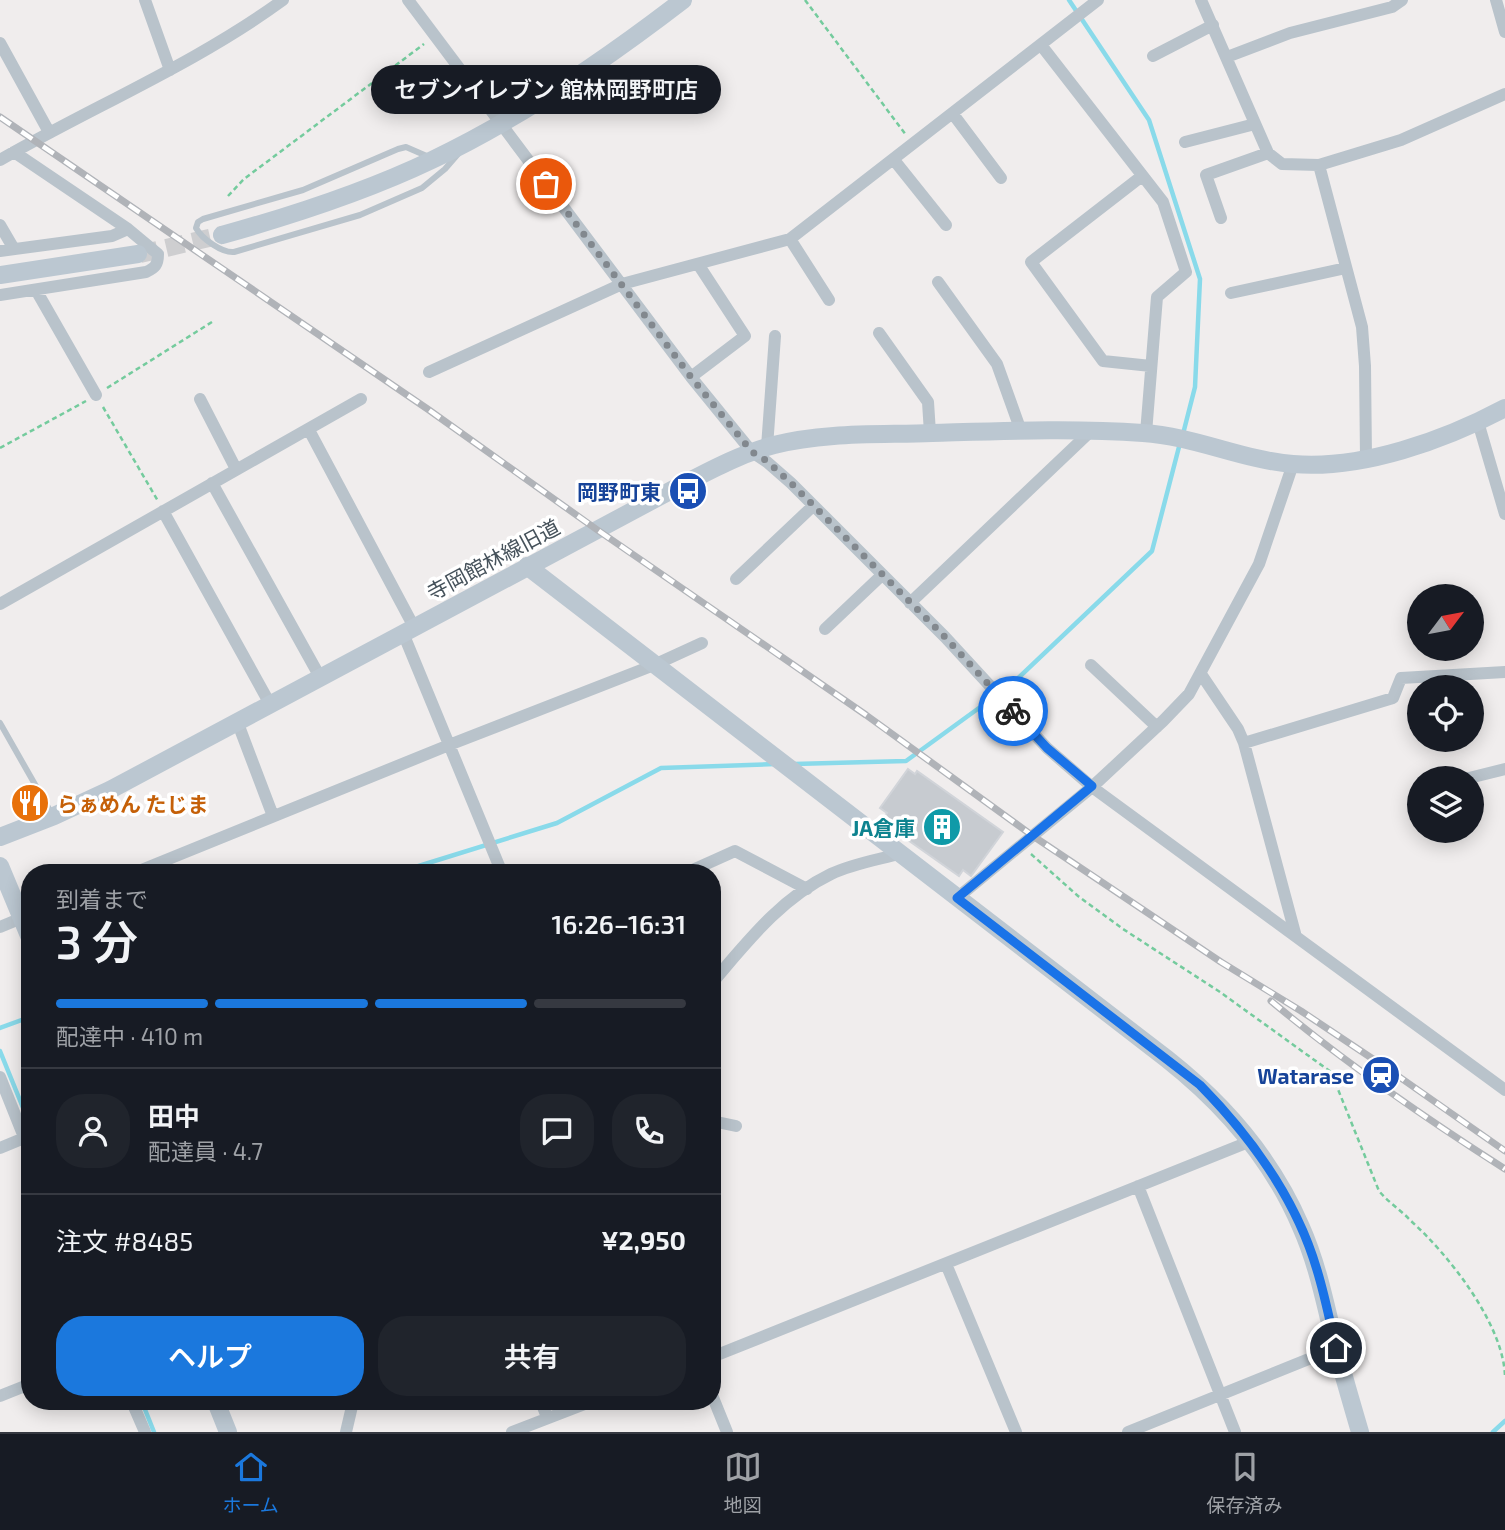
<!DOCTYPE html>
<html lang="ja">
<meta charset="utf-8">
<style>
body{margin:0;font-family:"Exo 2","Noto Sans JP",sans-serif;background:#20242c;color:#f1f3f6;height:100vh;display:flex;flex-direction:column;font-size:26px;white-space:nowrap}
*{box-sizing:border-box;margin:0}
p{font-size:23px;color:#9ea1a6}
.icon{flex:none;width:38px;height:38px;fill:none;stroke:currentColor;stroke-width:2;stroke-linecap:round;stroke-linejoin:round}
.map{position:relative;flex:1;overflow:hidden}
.side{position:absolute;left:21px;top:864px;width:700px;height:546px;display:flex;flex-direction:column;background:#171b24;border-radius:28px;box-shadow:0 4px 18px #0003}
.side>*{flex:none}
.needle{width:46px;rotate:58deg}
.controls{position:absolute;left:1407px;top:584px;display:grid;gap:14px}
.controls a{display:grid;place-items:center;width:77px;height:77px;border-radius:50%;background:#171b24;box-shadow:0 4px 18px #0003;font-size:35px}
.pin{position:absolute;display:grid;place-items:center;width:60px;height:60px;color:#fff;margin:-30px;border:4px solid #fff;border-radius:50%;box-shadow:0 2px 7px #0007}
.courier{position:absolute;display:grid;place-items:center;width:70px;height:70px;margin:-35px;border:5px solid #1a73e8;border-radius:50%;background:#fff;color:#222;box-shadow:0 2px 9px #0007}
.bubble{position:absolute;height:49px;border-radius:24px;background:#171b24;box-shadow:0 4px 18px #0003;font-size:23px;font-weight:600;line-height:49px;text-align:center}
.head em{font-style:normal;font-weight:600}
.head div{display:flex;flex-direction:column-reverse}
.head{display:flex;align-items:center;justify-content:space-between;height:119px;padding:0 35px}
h1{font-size:46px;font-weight:600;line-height:52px}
.bar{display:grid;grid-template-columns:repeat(4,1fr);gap:10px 7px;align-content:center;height:84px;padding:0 35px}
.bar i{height:9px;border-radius:5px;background:#363941}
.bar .current{background:#1b78dd}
.bar p{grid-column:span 4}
.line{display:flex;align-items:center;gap:18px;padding:0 35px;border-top:2px solid #363941}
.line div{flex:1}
.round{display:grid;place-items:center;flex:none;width:74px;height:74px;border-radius:28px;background:#20242c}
.cta{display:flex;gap:14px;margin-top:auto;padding:14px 35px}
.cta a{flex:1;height:80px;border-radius:28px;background:#1b78dd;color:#fff;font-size:28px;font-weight:600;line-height:80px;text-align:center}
.cta a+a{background:#20242c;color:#f1f3f6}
.tab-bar{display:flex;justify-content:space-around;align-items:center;height:98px;border-top:2px solid #363941;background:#171b24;font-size:19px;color:#9ea1a6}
.tab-bar a{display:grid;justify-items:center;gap:4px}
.tab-bar .current{color:#1b78dd}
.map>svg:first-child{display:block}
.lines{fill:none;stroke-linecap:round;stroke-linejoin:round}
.stream{stroke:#89daea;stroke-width:4.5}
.building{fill:#c7cbd0;stroke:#d1d4d9;stroke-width:2}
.secondary-tunnel{stroke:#ceced0;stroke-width:18;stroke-dasharray:18 9;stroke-linecap:butt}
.path{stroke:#74cb9d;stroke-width:2.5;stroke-dasharray:5 3.5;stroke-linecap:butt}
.lane{stroke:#b9c3cb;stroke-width:6}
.street{stroke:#b9c3cb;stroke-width:12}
.secondary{stroke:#bbc7d1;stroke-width:18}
.rail-casing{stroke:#b0b3b8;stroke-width:7}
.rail{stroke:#fff;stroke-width:4.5;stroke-dasharray:13;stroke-linecap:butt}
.done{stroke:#82888e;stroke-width:7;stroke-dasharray:0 12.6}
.route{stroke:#1a73e8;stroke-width:9}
.labels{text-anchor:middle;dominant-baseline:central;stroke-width:7;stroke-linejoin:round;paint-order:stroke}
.transit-label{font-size:21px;font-weight:bold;fill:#164399;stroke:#fff;text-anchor:end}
.street-label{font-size:21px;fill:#46525b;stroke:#fff}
.food-label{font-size:21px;font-weight:bold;fill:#c56008;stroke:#fff;text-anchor:start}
.culture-label{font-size:21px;font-weight:bold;fill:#0d838f;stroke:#fff;text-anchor:end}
</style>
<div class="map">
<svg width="1505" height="1432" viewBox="0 0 1505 1432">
<rect width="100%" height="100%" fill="#f0eded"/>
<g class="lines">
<path class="stream" d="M1069,0L1149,120L1200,279L1195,387L1183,434
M794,764L906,761L1012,684L1152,551L1180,443
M396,873L557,823L661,768L775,764
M0,1028L30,1017
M0,1051L30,1125
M142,1402L154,1432
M1493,1432L1505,1421"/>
</g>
<path class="building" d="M908,769L915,774L917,771L1003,832L971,876L963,870L959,876L881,821L887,813L880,808Z"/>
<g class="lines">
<path class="secondary-tunnel" d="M140,254L222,235"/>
<path class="path" d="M805,0L906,135
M228,196L244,179L424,44
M107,388L212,322
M103,407L158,501
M0,448L86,401
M1031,854L1078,896L1123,929L1220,992L1331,1072L1379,1191C1389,1203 1401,1210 1411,1221C1449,1255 1504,1325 1505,1377"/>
<path class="lane" d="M429,157L406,147L398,149L303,190L203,219L198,222L196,228C202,239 222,253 234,252L360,215L422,188L445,169L458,154
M0,723L53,816"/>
<path class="street" d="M145,0L170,70
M408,0L691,377L752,452L767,462L791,483L945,637L1047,748L1092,787L1505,1090
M1201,0L1268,153L1282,164L1319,165L1362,327L1365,366L1366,458
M1496,0L1505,32
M0,43L49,132
M1041,45L1163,202L1186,272L1157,297L1146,433
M1153,56L1213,25
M1227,57L1290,33L1392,7L1402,0
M953,114L1001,178
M1185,142L1255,124
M14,152L128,229
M0,160C94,106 195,64 283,0
M894,160L946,225
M1319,165L1401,140L1505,94
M1142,176L1031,262L1103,361L1151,366
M1221,218L1206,175L1268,153
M0,225L14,249
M790,239L829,300
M0,251L112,236L128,229L158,254C158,265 155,268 146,272L0,295
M938,282L997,364L1021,431
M36,290L96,395
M1231,293L1346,268
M879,333L928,402L930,433
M429,372L622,284L790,239L1098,0
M691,377L745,336L698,264
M200,399L236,469
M1478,422L1505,514
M309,430L414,627
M767,447L775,336
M212,483L320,677
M163,511L270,704
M736,579L813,506
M910,603L1091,431
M0,604L361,399
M825,629L882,575
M403,633L502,873
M1091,665L1157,727
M1201,674L1238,729L1244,743L1295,933
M237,721L273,816
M1244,743L1393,698L1401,678L1505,672
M1465,779L1505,769
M134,873L449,745L654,665L702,643
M686,873L735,851L807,889
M957,898L1092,787L1163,721L1189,694L1259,564L1293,464
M0,927L29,915
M712,983C747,942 781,898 831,874C852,864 876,860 899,854
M0,1077L30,1152
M712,1121L736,1126
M0,1148L29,1136
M1138,1186L1235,1432
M946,1264L1016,1432
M712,1357L1251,1141
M712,1395L727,1432
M0,1396L30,1384
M132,1402L145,1432
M541,1402L547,1417
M346,1432L353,1402
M512,1432L590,1402
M1128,1432L1336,1348"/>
<path class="secondary" d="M222,235C294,215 365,192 432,160C521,118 605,60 683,0
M0,275L138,254
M527,566L1167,1059C1224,1104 1272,1159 1301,1227C1317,1263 1325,1302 1334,1340C1342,1371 1351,1401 1360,1432
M0,837L54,816L110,790L668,492C702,475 736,455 774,445C825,432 880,435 932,433C1002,431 1073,428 1143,433C1194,436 1242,460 1293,464C1362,470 1445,440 1505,408
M0,866L30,938
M216,1402L228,1432"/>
<defs>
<path id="rail" d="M0,117L429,410L596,529L866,715L1033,836L1221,962L1301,1011L1388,1069L1505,1151
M1271,1001C1344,1062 1425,1118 1505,1169"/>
</defs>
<use href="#rail" class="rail-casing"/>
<use href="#rail" class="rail"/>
</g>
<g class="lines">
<path class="done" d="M546,184L691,377L752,452L767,461L791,483L945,637L1013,711"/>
<path class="route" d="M1013,711L1047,748L1092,786L957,898L1200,1085C1252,1138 1296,1198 1317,1270C1325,1296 1330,1322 1336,1348"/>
</g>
<defs>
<symbol id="bus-disc" viewBox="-11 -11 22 22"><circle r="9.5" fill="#1a4fb4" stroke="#fff"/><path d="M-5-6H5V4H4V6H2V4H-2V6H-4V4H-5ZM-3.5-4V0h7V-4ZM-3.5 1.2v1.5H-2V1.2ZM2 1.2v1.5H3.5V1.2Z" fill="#fff"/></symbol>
<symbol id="restaurant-disc" viewBox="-11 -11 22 22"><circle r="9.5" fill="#e8710a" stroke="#fff"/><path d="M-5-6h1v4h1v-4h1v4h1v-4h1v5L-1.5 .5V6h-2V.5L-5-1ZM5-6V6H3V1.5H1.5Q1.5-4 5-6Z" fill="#fff"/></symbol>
<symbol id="building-disc" viewBox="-11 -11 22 22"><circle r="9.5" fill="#0f9aa8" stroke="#fff"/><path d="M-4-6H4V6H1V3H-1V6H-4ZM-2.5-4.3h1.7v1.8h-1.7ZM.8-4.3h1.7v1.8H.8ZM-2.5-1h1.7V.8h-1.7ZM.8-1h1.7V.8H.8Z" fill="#fff"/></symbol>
<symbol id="station-disc" viewBox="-11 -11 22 22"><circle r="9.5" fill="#1a4fb4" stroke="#fff"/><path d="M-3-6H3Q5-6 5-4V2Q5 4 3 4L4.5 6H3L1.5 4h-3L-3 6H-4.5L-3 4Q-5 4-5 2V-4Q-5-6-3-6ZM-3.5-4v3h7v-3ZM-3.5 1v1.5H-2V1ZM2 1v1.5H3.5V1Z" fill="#fff"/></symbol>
</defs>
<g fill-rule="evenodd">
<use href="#bus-disc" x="666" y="469" width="44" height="44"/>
<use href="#restaurant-disc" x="8" y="781" width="44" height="44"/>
<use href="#building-disc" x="920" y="805" width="44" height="44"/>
<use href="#station-disc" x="1359" y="1053" width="44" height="44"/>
</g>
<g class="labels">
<g class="transit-label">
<text x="661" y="491">岡野町東</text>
<text x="1354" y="1075">Watarase</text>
</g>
<g class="street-label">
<text transform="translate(493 559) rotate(-28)">寺岡館林線旧道</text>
</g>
<g class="food-label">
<text x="57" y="803">らぁめん たじま</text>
</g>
<g class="culture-label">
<text x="915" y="827">JA倉庫</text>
</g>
</g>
</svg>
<div class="controls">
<a><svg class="needle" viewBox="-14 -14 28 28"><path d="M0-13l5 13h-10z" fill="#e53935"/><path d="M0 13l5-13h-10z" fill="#9ea1a6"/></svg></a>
<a><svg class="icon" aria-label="locate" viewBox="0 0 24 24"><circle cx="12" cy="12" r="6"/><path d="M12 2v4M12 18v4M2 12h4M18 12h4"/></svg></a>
<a><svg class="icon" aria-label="layers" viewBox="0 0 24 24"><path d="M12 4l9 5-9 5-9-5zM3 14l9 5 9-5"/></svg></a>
</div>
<div class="pin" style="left:546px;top:184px;background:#ea580c"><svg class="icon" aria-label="bag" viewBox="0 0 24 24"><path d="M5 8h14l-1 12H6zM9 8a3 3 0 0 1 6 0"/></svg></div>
<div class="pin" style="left:1336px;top:1348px;background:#1f2937"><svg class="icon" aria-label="home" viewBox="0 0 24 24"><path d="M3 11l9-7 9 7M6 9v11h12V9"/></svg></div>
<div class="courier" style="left:1013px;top:711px"><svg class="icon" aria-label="bike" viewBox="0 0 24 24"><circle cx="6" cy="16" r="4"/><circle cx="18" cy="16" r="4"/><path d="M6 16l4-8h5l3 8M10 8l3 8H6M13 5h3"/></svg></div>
<div class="bubble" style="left:371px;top:65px;width:350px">セブンイレブン 館林岡野町店</div>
<section class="side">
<div class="head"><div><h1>3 分</h1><p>到着まで</p></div><em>16:26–16:31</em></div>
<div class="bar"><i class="current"></i><i class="current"></i><i class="current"></i><i></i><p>配達中 · 410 m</p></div>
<div class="line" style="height:126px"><a class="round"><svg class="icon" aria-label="person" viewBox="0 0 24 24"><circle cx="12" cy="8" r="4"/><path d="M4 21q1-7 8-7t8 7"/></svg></a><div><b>田中</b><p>配達員 · 4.7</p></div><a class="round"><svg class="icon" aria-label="chat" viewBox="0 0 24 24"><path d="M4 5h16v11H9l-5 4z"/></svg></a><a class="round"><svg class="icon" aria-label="phone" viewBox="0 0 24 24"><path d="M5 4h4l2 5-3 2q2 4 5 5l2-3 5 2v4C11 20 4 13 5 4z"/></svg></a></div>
<div class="line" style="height:91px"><div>注文 #8485</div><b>¥2,950</b></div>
<div class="cta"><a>ヘルプ</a><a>共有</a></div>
</section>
</div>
<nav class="tab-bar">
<a class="current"><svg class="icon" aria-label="home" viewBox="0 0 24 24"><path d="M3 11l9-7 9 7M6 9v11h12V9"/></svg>ホーム</a>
<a><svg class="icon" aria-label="map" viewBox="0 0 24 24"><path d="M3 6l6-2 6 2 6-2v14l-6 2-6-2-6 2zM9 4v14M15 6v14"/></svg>地図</a>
<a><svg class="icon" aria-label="saved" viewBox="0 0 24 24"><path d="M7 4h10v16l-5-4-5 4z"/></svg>保存済み</a>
</nav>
